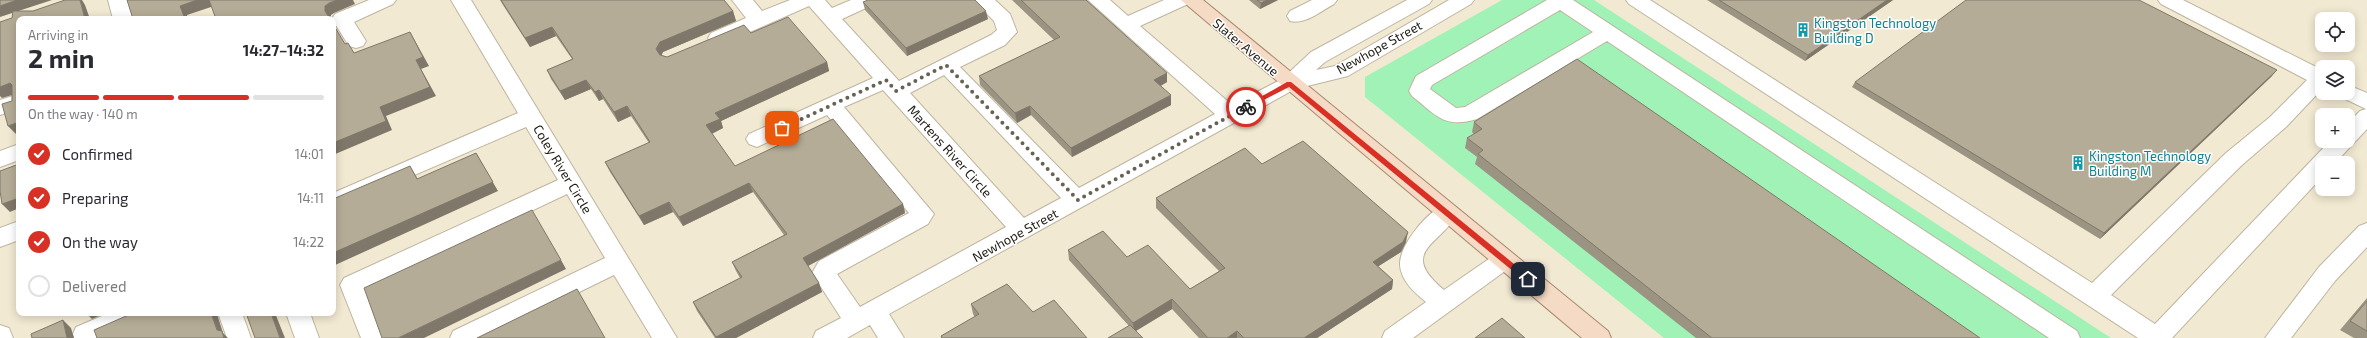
<!DOCTYPE html>
<meta charset="utf-8">
<style>
body{margin:0;font-family:"Exo 2",sans-serif;background:#f2f2f3;color:#2b2b33;height:100vh;display:flex;flex-direction:column;font-size:15px;white-space:nowrap}
*{box-sizing:border-box;margin:0}
p{font-size:13px;color:#7c7c81}
.icon{flex:none;width:22px;height:22px;fill:none;stroke:currentColor;stroke-width:2;stroke-linecap:round;stroke-linejoin:round}
.map{position:relative;flex:1;overflow:hidden}
.panel{position:absolute;left:16px;top:16px;width:320px;height:300px;display:flex;flex-direction:column;background:#fff;border-radius:8px;box-shadow:0 2px 10px #0003}
.panel>*{flex:none}
.fabs{position:absolute;left:2315px;top:12px;display:grid;gap:8px}
.fabs a{display:grid;place-items:center;width:40px;height:40px;border-radius:8px;background:#fff;box-shadow:0 2px 10px #0003;font-size:20px}
.pin{position:absolute;display:grid;place-items:center;width:34px;height:34px;color:#fff;margin:-17px;border-radius:8px;box-shadow:0 2px 6px #0006}
.courier{position:absolute;display:grid;place-items:center;width:40px;height:40px;margin:-20px;border:3px solid #d93025;border-radius:50%;background:#fff;color:#222;box-shadow:0 1px 5px #0007}
.overview em{font-style:normal;font-weight:700}
.overview div{display:flex;flex-direction:column-reverse}
.overview{display:flex;align-items:center;justify-content:space-between;height:68px;padding:0 12px}
h1{font-size:26px;font-weight:700;line-height:30px}
.bar{display:grid;grid-template-columns:repeat(4,1fr);gap:6px 4px;align-content:center;height:48px;padding:0 12px}
.bar i{height:5px;border-radius:3px;background:#e1e1e2}
.bar .selected{background:#d93025}
.bar p{grid-column:span 4}
ol{padding:0 12px;list-style:none}
li{display:flex;align-items:center;gap:12px;height:44px}
li p{margin-inline-start:auto}
li .icon{padding:4px;border-radius:50%;background:#d93025;color:#fff;stroke-width:4}
li:last-child{color:#7c7c81}
li i{width:22px;height:22px;border:2px solid #e1e1e2;border-radius:50%}
.map>svg:first-child{display:block}
.green{fill:#a1f2b7}
.lines{fill:none;stroke-linecap:round;stroke-linejoin:round}
.minor-casing{stroke:#beb5a0;stroke-width:2}
.major-casing{stroke:#a6886e;stroke-width:2}
.minor{fill:#fff;fill-rule:evenodd}
.major{fill:#f5dbc5;fill-rule:evenodd}
.wall{fill:#9c9482}
.shaded-wall{fill:#7f786a}
.building{fill:#b5ac97;stroke:#7f786a}
.route{fill:#d93025}
.done{stroke:#686255;stroke-width:4;stroke-dasharray:0 7.2}
.labels{text-anchor:middle;dominant-baseline:central;stroke-width:3;stroke-linejoin:round;paint-order:stroke}
.culture-label{font-size:13px;fill:#0d838f;stroke:#fff;text-anchor:start}
.street-label{font-size:13px;fill:#1d1a12;stroke:#fff}
</style>
<div class="map">
<svg width="2367" height="338" viewBox="0 0 2367 338">
<rect width="100%" height="100%" fill="#f2e9d2"/>
<path class="green" d="M1502,0H1594L2111,338H1664L1365,97V77Z"/>
<g class="lines">
<defs>
<path id="minor" d="M108,0H128L133,19H113Z
M369,0H396L393,4L354,22L366,41L363,46L356,48L349,46L332,19L335,14Z
M451,0H471L677,338H652L614,275L485,338H450L453,331L605,258L567,194L366,289L385,338H361L340,285L344,278L558,180L526,127L333,210V193L518,113Z
M732,0H753L762,11L790,0H825L832,8L851,0H878L875,4L842,19L899,81L991,35L997,30L994,21L973,0H995L1010,14L1017,32L1005,45L960,67L1079,188L1215,114L1088,0H1110L1128,16L1164,0H1191L1188,4L1140,26L1232,105L1282,79L1311,52L1407,0H1432L1429,4L1325,62L1316,70L1335,66L1449,0H1474L1471,4L1348,76L1295,89L889,314L904,338H878L870,325L847,338H813L816,331L841,318L812,273L819,261L909,213L827,115L757,147L749,144L746,139L749,134L873,78L809,6L725,43L718,45L711,43L708,38L711,33L746,18ZM944,75L1061,198L1024,218L910,93ZM883,90L1006,227L860,307L837,274L928,224L934,214L844,107Z
M1312,0H1337L1334,4C1321,11 1305,25 1290,21L1287,16L1290,11Z
M1547,0H1573L2077,331L2080,338H2049L1607,41L1477,119C1444,129 1436,115 1412,96L1409,91L1416,76ZM1560,10L1593,32L1465,107L1456,108L1430,89L1432,85Z
M1626,0H1650L2092,283L2226,153L2270,117L2307,80L2161,4L2158,0H2183L2322,70V89L2286,127L2242,165L2111,295L2155,324L2330,141H2348V123L2360,111L2366,109L2341,97L2338,93H2348V85L2367,93V129L2335,163H2322V177L2172,338H2138L1629,4Z
M19,94V109L0,115V100Z
M19,144V160L0,167V151Z
M1447,204L1455,207L1458,213C1441,245 1397,251 1444,290L1496,254L1504,251L1512,254L1516,260L1512,266L1413,338H1382L1385,331L1426,302C1415,293 1401,281 1400,265C1399,245 1428,210 1447,204Z
M19,221V240L0,247V228Z
M2367,223V247L2335,281L2291,338H2265L2319,267L2359,226Z
M109,313H146L143,320L101,338H74L73,334L76,327Z
M218,313H242L251,338H227Z
M286,313H310L319,338H295Z
M0,325L9,328L13,338H0Z"/>
<path id="major" d="M1181,0H1203L1608,331L1611,338H1582Z"/>
</defs>
<use href="#minor" class="minor-casing"/>
<use href="#major" class="major-casing"/>
<use href="#minor" class="minor"/>
<use href="#major" class="major"/>
</g>
<path class="wall" d="M500,0H724L733,11L736,21L663,52L661,55L667,57L751,33L827,62L829,71L721,121L723,128L712,134L735,166L903,204L905,213L808,266L819,283L822,292L736,338H715L697,311L693,302L740,278L736,271L732,262L784,235L753,192L683,226L673,212L644,225L610,172L605,162L649,143L631,116L618,122L603,99L599,101L591,89L565,100L551,79L547,70L572,59L556,36L530,47L503,5Z
M1012,0H1086L1167,82L1161,86L1171,105L1072,157L1031,115L1017,123L980,85L979,76L1054,40Z
M1249,0H1278L1260,9Z
M1707,0H1893L1805,61Z
M863,2L988,19L907,56L865,10Z
M2272,76L2100,239L1852,87L1855,82Z
M1474,122L1980,338H1696L1475,164L1477,157L1465,148L1467,138L1474,134L1472,132Z
M1262,164L1406,242L1401,252L1378,266L1393,280L1392,289L1317,338H1199L1172,309L1136,331L1129,326L1069,260L1068,250L1127,257L1190,289L1219,271L1156,208V198Z
M2367,298V338H2354L2340,330Z
M971,304L1033,312L1087,338H941V336L975,317L973,314Z"/>
<path class="shaded-wall" d="M17,0H52L0,17V6Z
M80,0H82L85,5L90,19H85Z
M197,0H210L214,6L187,15L188,19H185L180,6Z
M337,0H353L355,4L334,13L331,15V19H330L325,11V6L329,3Z
M1267,0H1278L1260,9L1261,3Z
M1887,0H1893L1805,61L1808,55Z
M733,11L736,21L663,52L660,59L656,49L660,42Z
M986,11L988,19L907,56L906,48Z
M552,27L556,36L530,47L525,38Z
M410,32L429,66L421,69L436,96L386,116L392,130L333,155V143L380,107Z
M827,62L829,71L721,121L723,128L709,135L706,125L715,113Z
M2277,70L2272,76L2100,239L2104,233Z
M1167,73V82L1154,89V80Z
M586,80L591,89L565,100L560,91Z
M10,83L19,93L2,98L0,96V87Z
M599,90L603,99L599,101L595,92Z
M1171,95V105L1072,157L1071,148Z
M627,106L631,116L618,122L614,112Z
M1030,106L1031,115L1017,123L1015,113Z
M19,122V134L17,135L8,126Z
M476,153L498,191L333,266V253Z
M410,166L416,176L423,188L417,179Z
M749,183L753,192L683,226L679,217Z
M19,198V208L10,212L2,204Z
M669,202L673,212L644,225L639,216Z
M903,204L905,213L806,267L803,258Z
M1408,232L1406,242L1401,252L1371,271L1373,262Z
M561,260L566,269L424,338H398Z
M1393,280L1392,289L1317,338H1304Z
M819,283L822,292L736,338H716V337Z
M1172,299V309L1134,332L1133,323Z
M86,313H105L92,319Z
M211,313H218L217,314L223,333L228,338H224L217,330Z
M271,313H275L285,338H280Z
M63,320L71,328L74,338H67Z
M1237,331V338H1227Z"/>
<path class="building" d="M0,0H17L0,6Z
M65,0H80L85,19H19V122L8,126L2,104L12,101V85L10,83L0,87V22L12,18L13,11H33Z
M127,0H197L180,6L185,19H133Z
M209,0H337L329,3L325,6V11L330,19H216Z
M501,0H724L733,11L660,42L656,49L660,55L667,57L744,25L751,33L788,17L827,62L715,113L720,119L706,125L735,166L833,119L903,204L803,258L819,283L716,337L693,302L742,277L732,262L787,234L749,183L679,217L669,202L639,216L605,162L650,142L627,106L614,112L599,90L595,92L586,80L560,91L547,70L573,59L552,27L525,38Z
M868,0H975L986,11L906,48L863,2Z
M1021,0H1086L1167,73L1154,80L1171,95L1071,148L1030,106L1015,113L979,76L1060,37Z
M1257,0H1267L1261,3Z
M1719,0H1887L1808,55Z
M1966,0H2139L2277,70L2104,233L1855,82Z
M333,24L345,44L348,43L354,53L410,32L423,57L416,60L430,87L380,107L386,121L333,143Z
M1577,59L1980,338H1712L1478,154L1483,150L1467,138L1482,129L1474,122Z
M1303,141L1408,232L1403,242L1373,262L1393,280L1304,338H1244L1237,331L1227,338H1208L1172,299L1133,323L1068,250L1103,231L1127,257L1148,245L1190,289L1225,268L1156,198L1245,148L1262,164Z
M476,153L493,182L333,253V199L410,166L417,179Z
M19,164V198L2,204L0,191V171Z
M532,210L561,260L398,338H382L364,288Z
M1007,284L1033,312L1054,300L1087,338H942L941,336L979,314L971,304Z
M577,289L605,338H477Z
M2367,301V331L2350,321Z
M133,313H211L217,330L222,331L224,338H97L94,330Z
M246,313H271L280,338H255Z
M1502,318L1525,338H1475Z
M63,320L67,338H32L31,334Z
M1130,325L1143,338H1108Z"/>
<path class="route" d="M1287,82H1291L1530,277V281H1525L1289,87L1248,108L1243,107Z"/>
<g class="lines">
<path class="done" d="M782,128L886,80L896,91L946,65L1078,200L1246,107"/>
</g>
<defs>
<symbol id="building-bare" viewBox="-9 -9 18 18"><path d="M-4-6H4V6H1V3H-1V6H-4ZM-2.5-4.3h1.7v1.8h-1.7ZM.8-4.3h1.7v1.8H.8ZM-2.5-1h1.7V.8h-1.7ZM.8-1h1.7V.8H.8Z" fill="#0f9aa8" stroke="#fff" stroke-width="2.5" paint-order="stroke"/></symbol>
</defs>
<g fill-rule="evenodd">
<use href="#building-bare" x="1793" y="20" width="20" height="20"/>
<use href="#building-bare" x="2068" y="153" width="20" height="20"/>
</g>
<g class="labels">
<g class="culture-label">
<text x="1814" y="23">Kingston Technology<tspan x="1814" dy="15">Building D</tspan></text>
<text x="2089" y="156">Kingston Technology<tspan x="2089" dy="15">Building M</tspan></text>
</g>
<g class="street-label">
<text transform="translate(1246 47) rotate(40)">Slater Avenue</text>
<text transform="translate(1379 47) rotate(-29)">Newhope Street</text>
<text transform="translate(950 151) rotate(48)">Martens River Circle</text>
<text transform="translate(563 169) rotate(59)">Coley River Circle</text>
<text transform="translate(1015 235) rotate(-29)">Newhope Street</text>
</g>
</g>
</svg>
<div class="fabs">
<a><svg class="icon" aria-label="locate" viewBox="0 0 24 24"><circle cx="12" cy="12" r="6"/><path d="M12 2v4M12 18v4M2 12h4M18 12h4"/></svg></a>
<a><svg class="icon" aria-label="layers" viewBox="0 0 24 24"><path d="M12 4l9 5-9 5-9-5zM3 14l9 5 9-5"/></svg></a>
<a>+</a>
<a>−</a>
</div>
<div class="pin" style="left:782px;top:128px;background:#ea580c"><svg class="icon" aria-label="bag" viewBox="0 0 24 24"><path d="M5 8h14l-1 12H6zM9 8a3 3 0 0 1 6 0"/></svg></div>
<div class="pin" style="left:1528px;top:279px;background:#1f2937"><svg class="icon" aria-label="home" viewBox="0 0 24 24"><path d="M3 11l9-7 9 7M6 9v11h12V9"/></svg></div>
<div class="courier" style="left:1246px;top:107px"><svg class="icon" aria-label="bike" viewBox="0 0 24 24"><circle cx="6" cy="16" r="4"/><circle cx="18" cy="16" r="4"/><path d="M6 16l4-8h5l3 8M10 8l3 8H6M13 5h3"/></svg></div>
<section class="panel">
<div class="overview"><div><h1>2 min</h1><p>Arriving in</p></div><em>14:27–14:32</em></div>
<div class="bar"><i class="selected"></i><i class="selected"></i><i class="selected"></i><i></i><p>On the way · 140 m</p></div>
<ol>
<li><svg class="icon" aria-label="check" viewBox="0 0 24 24"><path d="M5 12l5 5 9-10"/></svg>Confirmed<p>14:01</p></li>
<li><svg class="icon" aria-label="check" viewBox="0 0 24 24"><path d="M5 12l5 5 9-10"/></svg>Preparing<p>14:11</p></li>
<li><svg class="icon" aria-label="check" viewBox="0 0 24 24"><path d="M5 12l5 5 9-10"/></svg>On the way<p>14:22</p></li>
<li><i></i>Delivered</li>
</ol>
</section>
</div>
